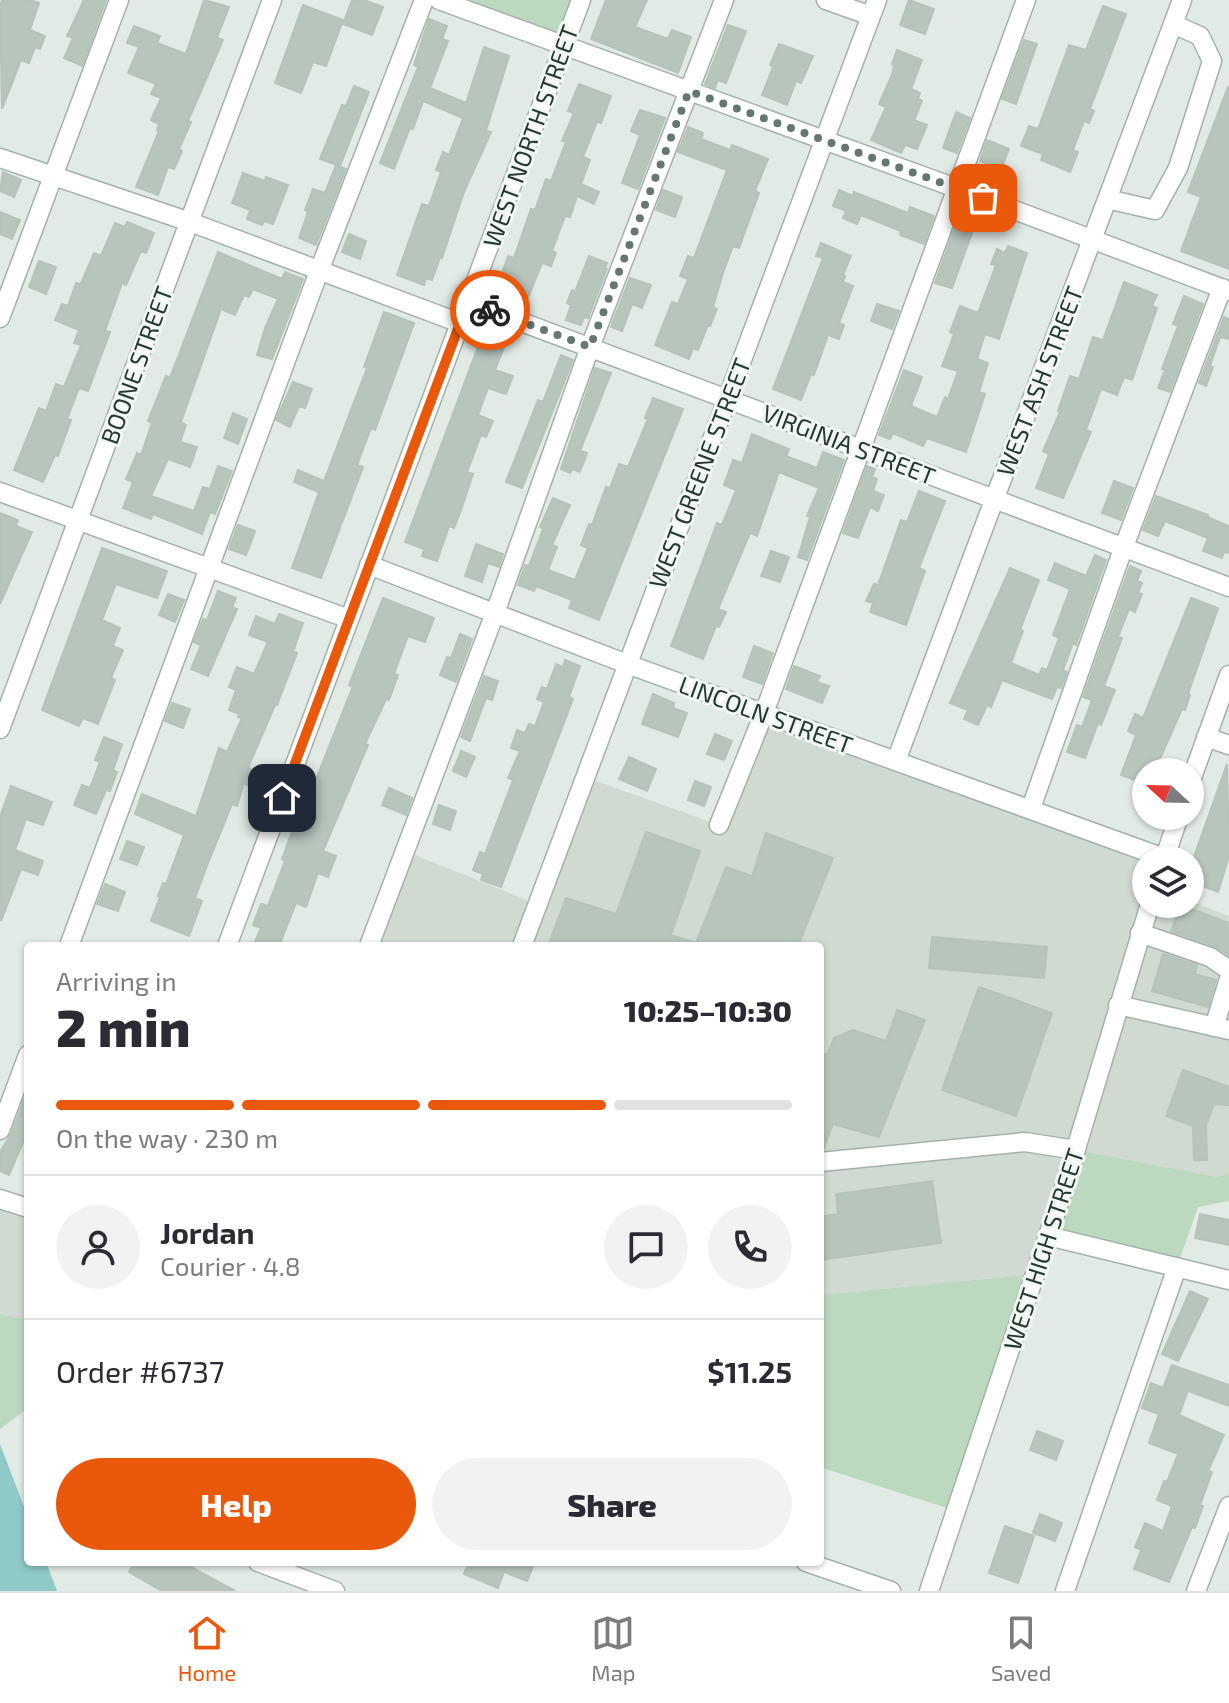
<!DOCTYPE html>
<meta charset="utf-8">
<style>
body{margin:0;font-family:"Exo 2",sans-serif;background:#f2f2f3;color:#2b2b33;height:100vh;display:flex;flex-direction:column;font-size:30px;white-space:nowrap}
*{box-sizing:border-box;margin:0}
p{font-size:26px;color:#7c7c81}
.icon{flex:none;width:44px;height:44px;fill:none;stroke:currentColor;stroke-width:2;stroke-linecap:round;stroke-linejoin:round}
.map{position:relative;flex:1;overflow:hidden}
.drawer{position:absolute;left:24px;top:942px;width:800px;height:624px;display:flex;flex-direction:column;background:#fff;border-radius:8px;box-shadow:0 2px 6px #0004}
.drawer>*{flex:none}
.needle{width:52px;rotate:292deg}
.fabs{position:absolute;left:1132px;top:758px;display:grid;gap:16px}
.fabs a{display:grid;place-items:center;width:72px;height:72px;border-radius:50%;background:#fff;box-shadow:0 2px 6px #0004;font-size:40px}
.pin{position:absolute;display:grid;place-items:center;width:68px;height:68px;color:#fff;margin:-34px;border-radius:16px;box-shadow:0 4px 12px #0006}
.courier{position:absolute;display:grid;place-items:center;width:80px;height:80px;margin:-40px;border:6px solid #ea580c;border-radius:50%;background:#fff;color:#222;box-shadow:0 2px 10px #0007}
.headline em{font-style:normal;font-weight:800}
.headline div{display:flex;flex-direction:column-reverse}
.headline{display:flex;align-items:center;justify-content:space-between;height:136px;padding:0 32px}
h1{font-size:52px;font-weight:800;line-height:60px}
.bar{display:grid;grid-template-columns:repeat(4,1fr);gap:12px 8px;align-content:center;height:96px;padding:0 32px}
.bar i{height:10px;border-radius:6px;background:#e1e1e2}
.bar .on{background:#ea580c}
.bar p{grid-column:span 4}
.line{display:flex;align-items:center;gap:20px;padding:0 32px;border-top:2px solid #e1e1e2}
.line div{flex:1}
.round{display:grid;place-items:center;flex:none;width:84px;height:84px;border-radius:42px;background:#f2f2f3}
.button{display:flex;gap:16px;margin-top:auto;padding:16px 32px}
.button a{flex:1;height:92px;border-radius:48px;background:#ea580c;color:#fff;font-size:32px;font-weight:800;line-height:92px;text-align:center}
.button a+a{background:#f2f2f3;color:#2b2b33}
.dock{display:flex;justify-content:space-around;align-items:center;height:112px;border-top:2px solid #e1e1e2;background:#fff;font-size:22px;color:#7c7c81}
.dock a{display:grid;justify-items:center;gap:4px}
.dock .on{color:#ea580c}
.map>svg:first-child{display:block}
.built{fill:#d0dad3}
.green{fill:#bcd9bf}
.water{fill:#8fcac8}
.building{fill:#b7c5bd;stroke:#b5c3ba;stroke-width:2}
.lines{fill:none;stroke-linecap:round;stroke-linejoin:round}
.minor-casing{stroke:#a5b1ab;stroke-width:21}
.minor{stroke:#fff;stroke-width:18}
.done{stroke:#66776f;stroke-width:8;stroke-dasharray:0 14.4}
.route{stroke:#ea580c;stroke-width:10}
.labels{text-anchor:middle;dominant-baseline:central;stroke-width:6;stroke-linejoin:round;paint-order:stroke}
.street-label{font-size:24px;fill:#24392f;stroke:#f1f7f3}
</style>
<div class="map">
<svg width="1229" height="1591" viewBox="0 0 1229 1591">
<rect width="100%" height="100%" fill="#e1eae5"/>
<path class="built" d="M764,713L1146,860V904H1190V901L1229,916V1173L1218,1177L1076,1150L1035,1274L820,1295V946H369L405,851L537,904L585,777L719,825Z
M0,1199L28,1208V1320L0,1314Z"/>
<path class="green" d="M439,0H581L564,45Z
M1076,1150L1218,1177L1229,1173V1201L1198,1207L1177,1267L1048,1236Z
M1035,1274L956,1511L820,1467V1295Z
M0,1314L28,1320V1408L0,1429Z"/>
<path class="water" d="M0,1444L28,1517V1562H46L57,1591H0Z"/>
<path class="building" d="M2,0H30L39,3L30,30L45,36L40,49L35,47L29,63L21,60L2,109L0,6Z
M84,0H106L82,66L64,58L73,38L67,36Z
M204,0L229,7L217,38L223,40L188,121L191,122L179,149L182,151L174,169L168,167L158,195L136,187L159,131L157,130L159,124L151,120L161,98L151,94L156,84L128,73L139,47L127,43L134,26L160,36L157,43L186,54Z
M352,0H364L383,7L372,35L343,24Z
M606,0H647L635,27L668,39L672,30L691,37L678,73L591,39Z
M909,0L934,9L925,34L900,25Z
M303,5L343,20L326,66L313,62L301,93L275,83Z
M1103,6L1126,14L1090,109L1094,111L1089,123L1084,121L1073,150L1078,152L1070,172L1041,160L1043,154L1021,146L1029,126L1038,129L1069,45L1086,50Z
M429,19L447,26L442,39L448,41L430,88L466,103L484,47L509,56L486,131L491,132L464,192L442,258H440L432,280L426,278L424,285L397,275L422,204L429,206L441,172L436,170L443,152L449,155L463,118L423,101L413,129L410,128L394,169L380,163L418,67L414,65Z
M728,25L746,31L726,83L718,80L715,88L705,84Z
M1024,40L1037,44L1016,104L1002,99Z
M779,44L813,56L801,83L796,81L787,105L762,95L773,67L770,65Z
M897,50L922,60L911,89L920,93L918,99L922,101L914,120L927,125L917,149L905,145L901,153L871,140L886,107L879,104L892,75L894,65L892,64Z
M579,84L611,96L601,123L597,122L583,157L590,160L581,184L599,192L594,204L577,196L570,217L565,216L552,251L556,253L551,266L542,263L525,305L517,301L516,303L488,293L496,271L502,273L508,256L514,258L531,209L535,210L546,179L551,181L566,142L562,141L574,113L568,111Z
M354,86L369,92L340,166L320,159L342,105L346,106Z
M1228,87H1229V269L1181,251L1201,197L1188,192Z
M640,110L665,118L638,189L622,183L640,135L631,131Z
M956,112L970,118L957,153L943,148Z
M688,127L703,133L701,139L730,150L732,145L768,159L755,191L759,193L739,248L733,246L723,273L713,307L717,309L710,326L708,325L698,350L693,348L689,359L655,345L672,302L678,304L688,279L680,276L688,256L694,258L727,170L678,152Z
M987,140L1009,149L1000,172L984,166L985,163L980,161Z
M336,165L346,169L316,245L299,238L308,212L305,210L313,189L325,193Z
M3,172L21,180L14,197L0,191Z
M243,173L265,181L266,177L288,185L273,224L264,221L262,225L247,219L250,210L232,203Z
M663,190L682,197L675,217L656,210Z
M839,190L853,196L854,192L908,213L910,207L934,216L924,244L900,235L901,231L861,215L857,224L843,218L846,211L833,206Z
M0,212L20,220L12,239L0,234Z
M127,222L154,233L146,253L141,251L126,285L122,283L105,331L110,332L88,391L79,388L67,419L71,420L58,456L55,455L43,482L14,470L39,408L46,411L56,384L64,387L81,345L74,343L79,330L55,320L62,304L68,306L76,283L81,284L94,253L101,256L115,223L125,227Z
M955,227L972,233L952,288L935,283Z
M349,234L366,241L360,259L342,252Z
M821,243L851,256L843,275L845,276L843,282L853,286L839,323L844,325L839,339L828,335L814,375L811,374L801,400L773,389L823,258L816,256Z
M1008,246L1027,253L999,339L985,334L977,359L988,363L979,392L985,394L966,452L927,438L923,446L893,433L890,439L879,435L904,370L922,377L911,406L937,417L945,397L948,399L958,371L942,366L954,334L950,332L960,306L978,313L996,265L991,264L997,249L1005,253Z
M218,252L282,279L285,272L303,279L272,359L257,355L265,328L278,299L253,289L249,297L244,295L235,315L221,309L181,422L186,425L180,442L197,447L190,467L168,459L151,496L194,511L203,487L210,489L218,466L232,471L215,514L210,512L202,534L153,514L151,519L123,508L133,482L126,479L137,453L141,455L152,423L148,421L166,376L170,378Z
M589,256L607,263L605,268L607,269L588,318L584,317L581,325L566,320L571,305L567,303L572,290L575,292Z
M39,261L56,267L46,294L29,287Z
M630,278L651,285L642,308L632,304L622,331L611,327Z
M1124,282L1157,295L1152,306L1157,308L1132,380L1124,377L1117,395L1101,389L1086,430L1091,432L1063,498L1036,488L1049,454L1043,451L1060,412L1058,411L1070,376L1079,379L1093,337L1103,340Z
M1184,296L1203,304L1170,392L1158,388L1165,370L1162,369L1178,326L1173,324Z
M877,304L899,311L892,329L871,321Z
M384,312L414,323L375,430L371,428L357,465L363,467L321,578L292,568L319,492L294,482L298,470L324,481L367,368L364,367Z
M1224,317L1229,319V339L1220,337L1210,366L1213,367L1206,386L1199,383Z
M482,336L505,345L495,370L513,376L506,394L488,388L478,415L493,421L486,437L481,435L467,472L473,474L460,513L454,528L449,526L437,561L422,556L424,549L405,542Z
M561,355L573,360L522,488L506,482L538,400L543,402Z
M595,368L611,373L580,451L587,453L580,472L572,469L570,473L561,469Z
M293,382L312,389L305,408L299,406L290,427L276,420Z
M653,398L683,409L599,620L569,608L572,600L536,586L534,591L518,585L525,565L529,566L543,529L540,527L553,498L570,505L552,545L557,547L548,570L575,580L588,548L581,545L589,524L592,525L606,487L610,488L619,464L628,467L648,419L645,418Z
M233,413L247,419L238,444L224,438Z
M752,434L789,449L786,456L817,468L823,452L844,460L807,560L798,557L810,517L807,516L819,488L779,472L757,536L750,533L718,609L726,612L719,627L716,626L703,659L671,646L717,523L722,525L736,490L724,485L733,460L742,463Z
M867,466L875,469L872,477L877,479L873,491L884,495L878,511L870,507L858,538L843,533Z
M1114,481L1133,488L1121,520L1102,513Z
M919,491L945,501L919,568L925,571L906,625L870,612L873,603L866,601L874,584L878,585L901,520L907,522Z
M1156,496L1208,515L1207,517L1229,526V553L1224,552L1222,558L1203,551L1208,538L1165,521L1158,536L1143,530Z
M0,513L18,520L16,526L32,532L0,604Z
M238,525L255,531L246,555L229,549Z
M476,544L503,554L499,567L488,563L482,582L465,576Z
M102,548L167,571L157,598L116,584L102,620L120,628L113,646L123,650L111,678L115,680L98,724L83,718L79,726L42,710Z
M771,551L789,557L780,582L761,576Z
M1095,555L1106,560L1076,645L1073,643L1063,670L1067,672L1061,688L1057,687L1052,699L1002,680L991,707L987,705L978,725L964,719L968,710L950,703L1010,568L1039,580L1020,630L1023,631L1011,663L1039,675L1042,668L1047,670L1059,638L1053,635L1070,589L1048,580L1055,563L1086,576Z
M1130,566L1141,571L1137,581L1142,583L1138,593L1142,594L1135,612L1129,609L1118,637L1122,638L1104,686L1115,690L1101,725L1098,723L1085,758L1067,752L1077,725L1082,727L1092,700L1083,697Z
M218,591L236,598L232,607L237,609L208,676L191,669L201,645L194,642L203,619L207,620Z
M168,594L184,600L175,622L159,615Z
M383,598L434,618L425,642L408,636L394,674L398,675L389,700L386,699L365,744L368,745L323,851L336,856L328,877L318,873L306,907L296,903L279,946H253L261,928L253,925L261,904L268,906L285,861L282,859L293,829L290,827L300,805L305,807L353,686L349,685Z
M1191,598L1218,608L1188,694L1190,695L1185,710L1182,709L1154,772H1146V784L1121,775L1136,735L1128,731L1135,714L1143,718Z
M279,614L303,623L293,652L297,653L277,705H275L248,768L253,770L247,785L244,783L237,806L232,804L208,863L195,898L202,901L189,936L151,921L160,897L158,896L163,883L166,884L184,835L135,814L142,794L196,816L219,748L227,752L242,718L238,717L239,714L229,710L236,690L229,687L237,667L254,674L268,642L249,635L256,616L275,624Z
M460,634L472,639L456,682L440,675L447,657L451,658Z
M754,646L773,653L762,684L743,677Z
M565,660L580,666L569,697L573,699L501,887L481,880L483,874L473,870L480,852L485,854L513,780L508,778L520,751L511,748L517,730L525,733L529,724L535,726L544,702L537,699L542,687L547,689L556,664L563,667Z
M794,666L820,676L817,682L829,686L822,703L786,689Z
M484,676L498,681L492,700L486,698L470,741L461,737Z
M653,694L674,703L673,708L687,713L678,737L642,724Z
M172,703L190,709L183,728L165,721Z
M715,734L732,741L724,760L707,754Z
M104,737L122,744L113,770L117,772L110,791L106,790L96,814L74,805L82,785L90,788L100,762L95,760Z
M461,751L475,757L466,777L453,771Z
M629,757L656,769L647,791L619,779Z
M1227,764L1229,856L1218,892L1190,881V868Z
M695,781L711,787L704,806L688,800Z
M11,786L52,802L43,825L26,819L15,850L43,861L38,875L21,869L1,921L0,817Z
M389,788L412,798L406,815L382,805Z
M439,805L456,811L450,830L433,824Z
M646,832L700,851L671,935L696,943L726,867L752,876L766,833L833,858L798,946H548L566,898L616,914Z
M127,841L144,847L137,865L120,859Z
M105,884L125,892L118,911L97,904Z
M1181,905L1229,923V955L1214,946L1171,931Z
M932,937L1047,947L1044,978L929,968Z
M1163,954L1197,965L1195,974L1216,980L1208,1007L1152,991Z
M979,987L1052,1013L1016,1116L942,1090Z
M897,1010L925,1020L879,1137L833,1124L823,1150H820V1053L827,1055L834,1038L853,1030L886,1041Z
M1183,1070L1229,1087V1105L1214,1104L1206,1125L1207,1160H1194L1193,1126L1166,1116Z
M28,1089V1141L24,1140L9,1175L0,1171V1152L11,1134Z
M932,1181L941,1243L820,1260V1217L838,1214L836,1194Z
M1200,1214L1229,1220V1245L1195,1238Z
M1190,1291L1208,1299L1178,1361L1162,1354Z
M1172,1365L1229,1385V1406L1188,1391L1179,1415L1224,1435L1208,1471L1212,1472L1200,1505L1203,1506L1195,1528L1192,1527L1169,1582L1134,1569L1141,1550L1135,1547L1145,1523L1163,1531L1172,1506L1157,1500L1164,1481L1167,1482L1178,1454L1149,1443L1159,1414L1142,1408L1151,1383L1163,1388Z
M1037,1431L1063,1441L1056,1460L1030,1450Z
M1040,1514L1062,1523L1055,1541L1033,1533Z
M1005,1526L1034,1536L1018,1583L989,1573Z
M134,1562H182L235,1591H162L129,1572Z
M469,1562H535L527,1581L504,1572L498,1588L464,1574Z"/>
<g class="lines">
<defs>
<path id="minor" d="M439,0L956,188L1229,291
M826,0L871,16
M0,158L190,222L460,323
M1107,199L1155,210L1178,168L1212,61L1200,36L1173,24
M468,302L1229,587
M0,318L119,0
M0,492L349,619
M369,565L627,664L1164,858
M0,729L272,0
M1206,737L1229,745
M896,761L1182,0
M1190,783L1229,675
M1031,808L1123,549L1222,288
M719,825L764,713L1026,0
M1164,860L1179,816
M1140,933L1210,957L1229,970
M69,946L319,271L424,0
M227,946L581,0
M369,946L495,613L590,347L724,0
M522,946L877,0
M1118,1005L1229,1030
M1214,1027L1229,979
M0,1130L28,1055
M820,1162L1025,1142L1076,1150
M0,1199L28,1208
M1048,1236L1229,1280
M258,1562L335,1591
M806,1562L891,1591
M929,1591L1066,1182L1150,904
M1065,1591L1177,1267
M1196,1591L1229,1506"/>
</defs>
<use href="#minor" class="minor-casing"/>
<use href="#minor" class="minor"/>
</g>
<g class="lines">
<path class="done" d="M490,310L590,347L689,91L983,198"/>
<path class="route" d="M282,798L468,302L490,310"/>
</g>
<g class="labels">
<g class="street-label">
<text transform="translate(530 136) rotate(-70)">WEST NORTH STREET</text>
<text transform="translate(136 365) rotate(-70)">BOONE STREET</text>
<text transform="translate(1039 381) rotate(-69)">WEST ASH STREET</text>
<text transform="translate(849 444) rotate(21)">VIRGINIA STREET</text>
<text transform="translate(699 473) rotate(-69)">WEST GREENE STREET</text>
<text transform="translate(766 714) rotate(20)">LINCOLN STREET</text>
<text transform="translate(1043 1249) rotate(-72)">WEST HIGH STREET</text>
</g>
</g>
</svg>
<div class="fabs">
<a><svg class="needle" viewBox="-14 -14 28 28"><path d="M0-13l5 13h-10z" fill="#e53935"/><path d="M0 13l5-13h-10z" fill="#7c7c81"/></svg></a>
<a><svg class="icon" aria-label="layers" viewBox="0 0 24 24"><path d="M12 4l9 5-9 5-9-5zM3 14l9 5 9-5"/></svg></a>
</div>
<div class="pin" style="left:983px;top:198px;background:#ea580c"><svg class="icon" aria-label="bag" viewBox="0 0 24 24"><path d="M5 8h14l-1 12H6zM9 8a3 3 0 0 1 6 0"/></svg></div>
<div class="pin" style="left:282px;top:798px;background:#1f2937"><svg class="icon" aria-label="home" viewBox="0 0 24 24"><path d="M3 11l9-7 9 7M6 9v11h12V9"/></svg></div>
<div class="courier" style="left:490px;top:310px"><svg class="icon" aria-label="bike" viewBox="0 0 24 24"><circle cx="6" cy="16" r="4"/><circle cx="18" cy="16" r="4"/><path d="M6 16l4-8h5l3 8M10 8l3 8H6M13 5h3"/></svg></div>
<section class="drawer">
<div class="headline"><div><h1>2 min</h1><p>Arriving in</p></div><em>10:25–10:30</em></div>
<div class="bar"><i class="on"></i><i class="on"></i><i class="on"></i><i></i><p>On the way · 230 m</p></div>
<div class="line" style="height:144px"><a class="round"><svg class="icon" aria-label="person" viewBox="0 0 24 24"><circle cx="12" cy="8" r="4"/><path d="M4 21q1-7 8-7t8 7"/></svg></a><div><b>Jordan</b><p>Courier · 4.8</p></div><a class="round"><svg class="icon" aria-label="chat" viewBox="0 0 24 24"><path d="M4 5h16v11H9l-5 4z"/></svg></a><a class="round"><svg class="icon" aria-label="phone" viewBox="0 0 24 24"><path d="M5 4h4l2 5-3 2q2 4 5 5l2-3 5 2v4C11 20 4 13 5 4z"/></svg></a></div>
<div class="line" style="height:104px"><div>Order #6737</div><b>$11.25</b></div>
<div class="button"><a>Help</a><a>Share</a></div>
</section>
</div>
<nav class="dock">
<a class="on"><svg class="icon" aria-label="home" viewBox="0 0 24 24"><path d="M3 11l9-7 9 7M6 9v11h12V9"/></svg>Home</a>
<a><svg class="icon" aria-label="map" viewBox="0 0 24 24"><path d="M3 6l6-2 6 2 6-2v14l-6 2-6-2-6 2zM9 4v14M15 6v14"/></svg>Map</a>
<a><svg class="icon" aria-label="saved" viewBox="0 0 24 24"><path d="M7 4h10v16l-5-4-5 4z"/></svg>Saved</a>
</nav>
